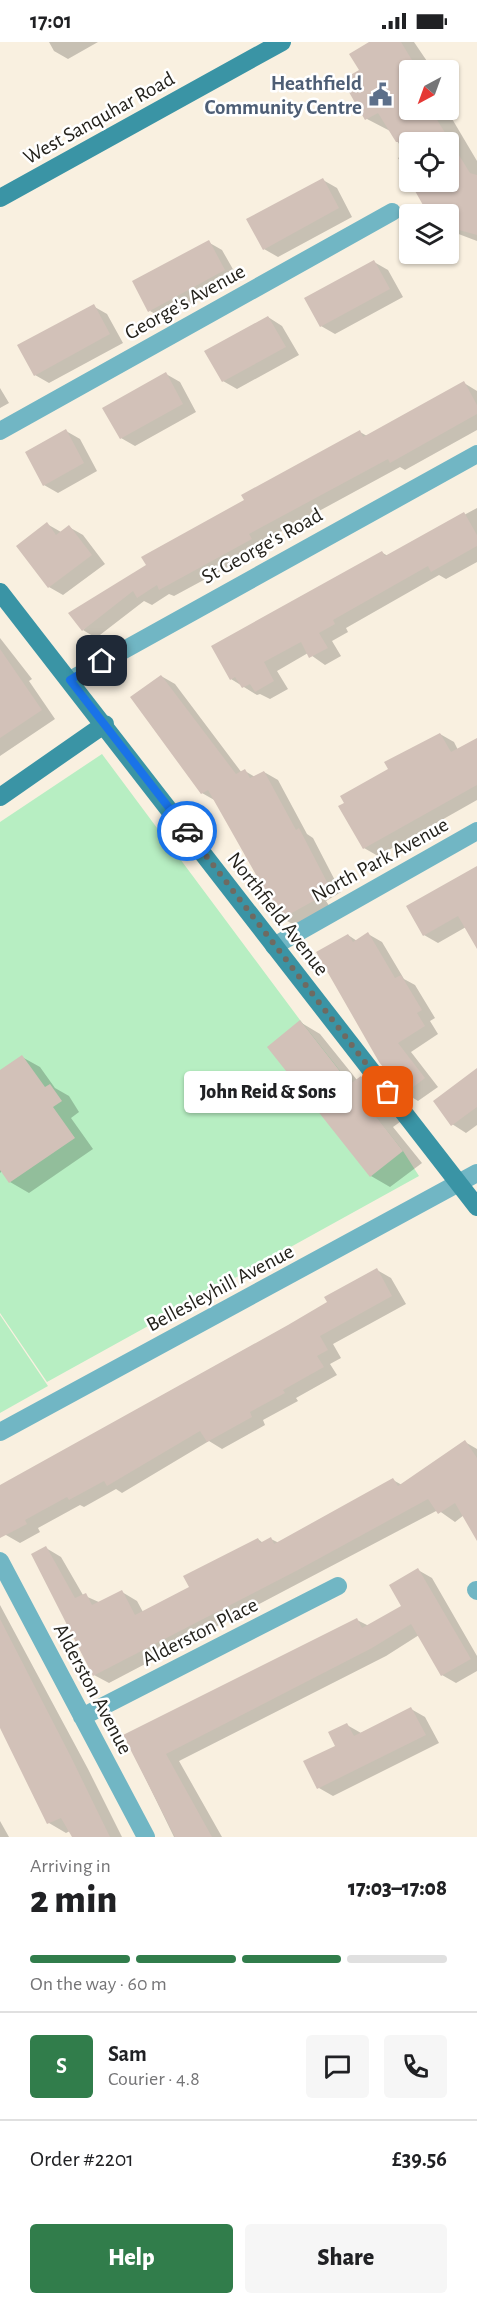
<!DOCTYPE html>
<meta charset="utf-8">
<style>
body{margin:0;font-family:"Alegreya Sans",sans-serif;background:#f6f6f6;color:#202124;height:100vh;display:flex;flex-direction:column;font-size:22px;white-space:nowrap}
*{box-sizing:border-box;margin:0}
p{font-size:20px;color:#757577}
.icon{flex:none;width:33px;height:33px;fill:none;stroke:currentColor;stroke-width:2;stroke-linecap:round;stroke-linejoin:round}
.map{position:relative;height:1795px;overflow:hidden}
.sheet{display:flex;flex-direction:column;background:#fff;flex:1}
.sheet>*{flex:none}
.needle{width:39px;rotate:221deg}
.fabs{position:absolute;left:399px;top:18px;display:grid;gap:12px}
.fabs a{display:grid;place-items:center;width:60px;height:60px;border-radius:6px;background:#fff;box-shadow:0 2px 4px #0004;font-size:30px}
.pin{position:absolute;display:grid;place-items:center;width:51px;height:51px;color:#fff;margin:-26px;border-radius:12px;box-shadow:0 3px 9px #0006}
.courier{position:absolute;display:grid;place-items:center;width:60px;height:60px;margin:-30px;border:4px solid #1a73e8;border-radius:50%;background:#fff;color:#222;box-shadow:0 2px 8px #0007}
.bubble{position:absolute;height:42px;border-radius:6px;background:#fff;box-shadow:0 2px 4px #0004;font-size:20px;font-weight:800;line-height:42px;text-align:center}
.headline em{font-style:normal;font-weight:800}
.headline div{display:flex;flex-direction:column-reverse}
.headline{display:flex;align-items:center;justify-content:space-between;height:102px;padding:0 30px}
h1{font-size:39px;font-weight:800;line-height:45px}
.bar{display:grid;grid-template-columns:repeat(4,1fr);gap:9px 6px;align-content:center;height:72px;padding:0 30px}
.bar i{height:8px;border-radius:4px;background:#e0e0e0}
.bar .on{background:#317d4b}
.bar p{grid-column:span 4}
.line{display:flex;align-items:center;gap:15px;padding:0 30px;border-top:2px solid #e0e0e0}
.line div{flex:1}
.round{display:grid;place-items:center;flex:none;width:63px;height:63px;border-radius:6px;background:#f6f6f6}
.primary-button{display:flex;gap:12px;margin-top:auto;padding:12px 30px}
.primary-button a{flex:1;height:69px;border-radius:6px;background:#317d4b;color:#fff;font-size:24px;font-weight:800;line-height:69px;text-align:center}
.primary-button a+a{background:#f6f6f6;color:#202124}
.status{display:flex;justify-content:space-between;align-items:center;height:42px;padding:0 30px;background:#fff;direction:ltr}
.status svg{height:16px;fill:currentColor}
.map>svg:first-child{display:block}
.green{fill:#b7eec2}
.shadow{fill:#0003}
.building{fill:#d2c1b8}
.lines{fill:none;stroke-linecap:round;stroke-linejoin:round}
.street{stroke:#71b6c4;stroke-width:18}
.secondary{stroke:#3a94a5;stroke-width:18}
.done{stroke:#6f6a61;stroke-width:6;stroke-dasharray:0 10.8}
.route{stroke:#1a73e8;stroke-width:8}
.labels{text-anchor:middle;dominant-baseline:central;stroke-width:5;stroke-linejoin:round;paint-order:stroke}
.service-label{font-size:21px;font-weight:bold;fill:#4e5e75;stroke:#fff;text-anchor:end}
.street-label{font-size:21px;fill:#24221c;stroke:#fff}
</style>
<div class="status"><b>17:01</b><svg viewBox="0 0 49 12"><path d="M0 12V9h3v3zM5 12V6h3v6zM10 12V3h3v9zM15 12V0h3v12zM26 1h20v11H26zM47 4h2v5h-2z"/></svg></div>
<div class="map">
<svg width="477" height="1795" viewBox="0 0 477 1795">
<rect width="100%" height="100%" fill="#f9f0e0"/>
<path class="green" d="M102,712L300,978L403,1109L419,1134L47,1340L0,1271V780Z
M0,1273L48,1344L0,1371Z"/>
<path class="shadow" d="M49,0H98L68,17L54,9Z
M372,0H414L433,28H410V68H448V55L455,66L448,70L477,119V199L448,188V172H430L411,140H448V100H410V136L398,116L405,112L392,90L367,77L361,29Z
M323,138L337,146L352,175L278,215L264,207Z
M208,200L222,208L238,236L164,277L150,269Z
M374,220L388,228L403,255L335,292L321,284Z
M93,264L107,272L123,301L49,341L35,333Z
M268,275L282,284L299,313L237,347L223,339Z
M166,332L180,340L196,370L135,404L121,396Z
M464,341L477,349V388L405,428L400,425L262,500L265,505L174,554L169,552L152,563L144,559L96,596L83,588L148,523L246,459L360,390L367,394Z
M0,346L9,361L0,366Z
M66,389L80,397L97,429L58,451L44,443Z
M477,466V520L446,537L439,533L346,586L348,590L332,599L341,614L325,623L308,611L277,629L288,647L270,657L260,652L257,653L231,637L381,510L388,514Z
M47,482L61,490L69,485L83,493L105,522L63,553L49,545Z
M0,596L32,637L29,639L55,677L0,714Z
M161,634L175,642L242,731L245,729L255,735L264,730L278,738L307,792L313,796L341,850L326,859L330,865L296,884L282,876L216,759L202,751Z
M440,692L454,700L458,708L477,697V758L378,814L364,806L390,727L386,721Z
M477,825V893L466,885L438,901L424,893Z
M368,892L382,900L404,937L415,943L435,976L430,979L438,992L411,1010L438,1045L418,1059L405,1051L348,893L357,899Z
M300,980L320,992L357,1038L361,1035L381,1047L404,1077L393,1085L422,1121L390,1145L371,1134Z
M22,1015L40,1025L55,1046L69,1054L79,1070L71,1076L93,1107L29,1151L10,1140L2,1129L0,1131V1030Z
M477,1028V1083L466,1091L452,1082Z
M377,1228L391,1236L406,1262L333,1302L341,1316L330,1322L337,1333L296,1356L298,1359L263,1378L265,1383L222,1407L209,1399L122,1451L116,1447L84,1465L80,1463L38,1486L40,1490L20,1501L6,1493L0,1482V1444L329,1261Z
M465,1400L477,1407V1496L464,1473L455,1480L438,1468L109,1641L94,1633L46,1506L61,1515L83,1553L101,1561L122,1550L137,1559L143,1570L191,1546L258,1497L263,1501L271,1497L279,1501L393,1438L402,1443Z
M418,1528L432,1536L477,1614V1629L456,1641L442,1633L419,1593L386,1614L179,1719L222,1795H174L125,1694L357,1578L369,1584L403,1564Z
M0,1563L88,1727L122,1795H73L70,1789L66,1791L49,1781L0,1684Z
M411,1667L425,1675L439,1701L333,1754L319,1746L347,1683L361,1691Z
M0,1779L9,1795H0Z"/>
<path class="building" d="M369,0H401L418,28H410V68H431L470,131L477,133V193L448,185V172H428L410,140H448V100H396L378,71L365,78L342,38L359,28L349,12Z
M323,136L339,166L263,208L246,177Z
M209,198L225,228L148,270L132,239Z
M374,218L390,247L320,285L304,256Z
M94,262L110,292L34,334L17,303Z
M268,274L286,305L222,340L204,309Z
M166,330L183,362L120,397L102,366Z
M464,339L477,363V372L390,421L388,417L249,492L252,497L159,548L157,543L137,556L133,549L82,589L68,571L146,523L141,515L244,458L241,453L360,388L363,395Z
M66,387L84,421L43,444L25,410Z
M464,470L477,493V504L431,530L428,524L333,578L335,582L319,591L328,606L309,616L301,600L264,620L274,639L255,650L250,642L242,646L235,635L230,638L211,604L382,509L385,514Z
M47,480L56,493L69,483L92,513L48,546L16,504Z
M0,607L42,668L0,696Z
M161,633L236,732L245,727L250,736L264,729L296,788L299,786L328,842L313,850L317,857L281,877L208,748L201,752L130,655Z
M440,691L451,710L477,696V743L363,807L338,764L344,761L340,754L388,727L384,720Z
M477,824V907L458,874L423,894L406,864Z
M368,890L395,936L401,933L422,968L417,971L425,984L398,1001L425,1036L404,1052L379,1020L316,910L348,892L353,900Z
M300,978L350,1042L361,1034L385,1065L375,1073L403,1109L370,1135L267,1005Z
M22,1013L45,1045L50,1042L62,1059L53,1065L75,1096L9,1141L0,1128V1028Z
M477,1026V1065L451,1084L433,1059Z
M377,1226L392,1254L320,1294L328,1308L317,1314L324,1325L283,1348L285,1351L250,1370L252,1375L207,1400L200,1389L107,1444L104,1439L69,1458L67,1455L25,1478L27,1482L0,1496V1443L288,1283L327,1260L324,1255Z
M465,1398L477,1416V1499L455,1461L438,1472L428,1457L298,1528L93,1634L31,1512L46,1504L75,1556L86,1551L92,1563L122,1548L135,1573L189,1545L183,1534L258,1496L260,1501L271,1495L274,1502L393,1436L398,1444Z
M418,1526L471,1617L441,1634L411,1582L372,1606L166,1712L212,1795H175L123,1693L357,1576L362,1586L401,1564L389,1543Z
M0,1577L71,1715L110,1795H72L61,1776L47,1782L0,1686Z
M411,1665L426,1693L317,1747L303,1719L335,1704L328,1690L347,1681L354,1694Z"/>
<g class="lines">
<path class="street" d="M0,389L392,170
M70,638L477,412
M274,904L477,789
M0,1390L477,1131
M0,1519L146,1795
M476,1548L477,1549
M82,1675L338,1544"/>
<path class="secondary" d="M0,156L282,0
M0,550L477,1165
M0,755L105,682"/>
</g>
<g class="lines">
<path class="done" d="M187,789L388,1050"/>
<path class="route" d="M102,619L70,638L187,789"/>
</g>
<defs>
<symbol id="civic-bare" viewBox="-9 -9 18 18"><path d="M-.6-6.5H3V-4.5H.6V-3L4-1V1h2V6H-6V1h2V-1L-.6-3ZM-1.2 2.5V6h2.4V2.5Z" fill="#5c6f8a" stroke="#fff" stroke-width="2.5" paint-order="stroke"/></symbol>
</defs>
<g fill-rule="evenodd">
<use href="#civic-bare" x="364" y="36" width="33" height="33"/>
</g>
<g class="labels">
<g class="service-label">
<text x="362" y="41">Heathfield<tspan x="362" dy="24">Community Centre</tspan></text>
</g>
<g class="street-label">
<text transform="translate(99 76) rotate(-29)">West Sanquhar Road</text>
<text transform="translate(185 260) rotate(-29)">George's Avenue</text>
<text transform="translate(262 504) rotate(-29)">St George's Road</text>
<text transform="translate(380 818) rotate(-29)">North Park Avenue</text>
<text transform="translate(278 872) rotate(52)">Northfield Avenue</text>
<text transform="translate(220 1246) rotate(-28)">Bellesleyhill Avenue</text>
<text transform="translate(200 1590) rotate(-27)">Alderston Place</text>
<text transform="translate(93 1647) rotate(62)">Alderston Avenue</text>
</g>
</g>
</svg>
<div class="fabs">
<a><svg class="needle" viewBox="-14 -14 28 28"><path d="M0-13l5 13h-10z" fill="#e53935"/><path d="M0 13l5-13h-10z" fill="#757577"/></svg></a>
<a><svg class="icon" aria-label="locate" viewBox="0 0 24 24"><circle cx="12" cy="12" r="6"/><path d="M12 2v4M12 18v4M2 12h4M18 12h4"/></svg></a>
<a><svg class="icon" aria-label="layers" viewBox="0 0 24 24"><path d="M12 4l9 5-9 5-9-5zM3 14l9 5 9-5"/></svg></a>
</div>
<div class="pin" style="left:388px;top:1050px;background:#ea580c"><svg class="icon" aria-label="bag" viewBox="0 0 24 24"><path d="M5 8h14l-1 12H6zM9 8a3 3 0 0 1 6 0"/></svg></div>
<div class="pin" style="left:102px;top:619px;background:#1f2937"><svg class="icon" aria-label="home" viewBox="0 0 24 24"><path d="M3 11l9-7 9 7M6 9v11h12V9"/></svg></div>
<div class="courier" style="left:187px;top:789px"><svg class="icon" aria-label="car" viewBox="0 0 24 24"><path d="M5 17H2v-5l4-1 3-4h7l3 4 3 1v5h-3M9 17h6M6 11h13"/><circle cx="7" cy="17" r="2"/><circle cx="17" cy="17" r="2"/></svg></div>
<div class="bubble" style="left:184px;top:1029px;width:168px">John Reid &amp; Sons</div>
</div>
<section class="sheet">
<div class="headline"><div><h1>2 min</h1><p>Arriving in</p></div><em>17:03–17:08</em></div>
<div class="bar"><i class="on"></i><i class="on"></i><i class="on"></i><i></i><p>On the way · 60 m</p></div>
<div class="line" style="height:108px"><b class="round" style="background:#317d4b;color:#fff">S</b><div><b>Sam</b><p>Courier · 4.8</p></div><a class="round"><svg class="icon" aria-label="chat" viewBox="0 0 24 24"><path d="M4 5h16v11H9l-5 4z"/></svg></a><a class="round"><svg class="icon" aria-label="phone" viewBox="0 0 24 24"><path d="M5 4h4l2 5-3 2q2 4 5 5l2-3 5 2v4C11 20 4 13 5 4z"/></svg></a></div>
<div class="line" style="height:78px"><div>Order #2201</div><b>£39.56</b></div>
<div class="primary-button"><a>Help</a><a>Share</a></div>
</section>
